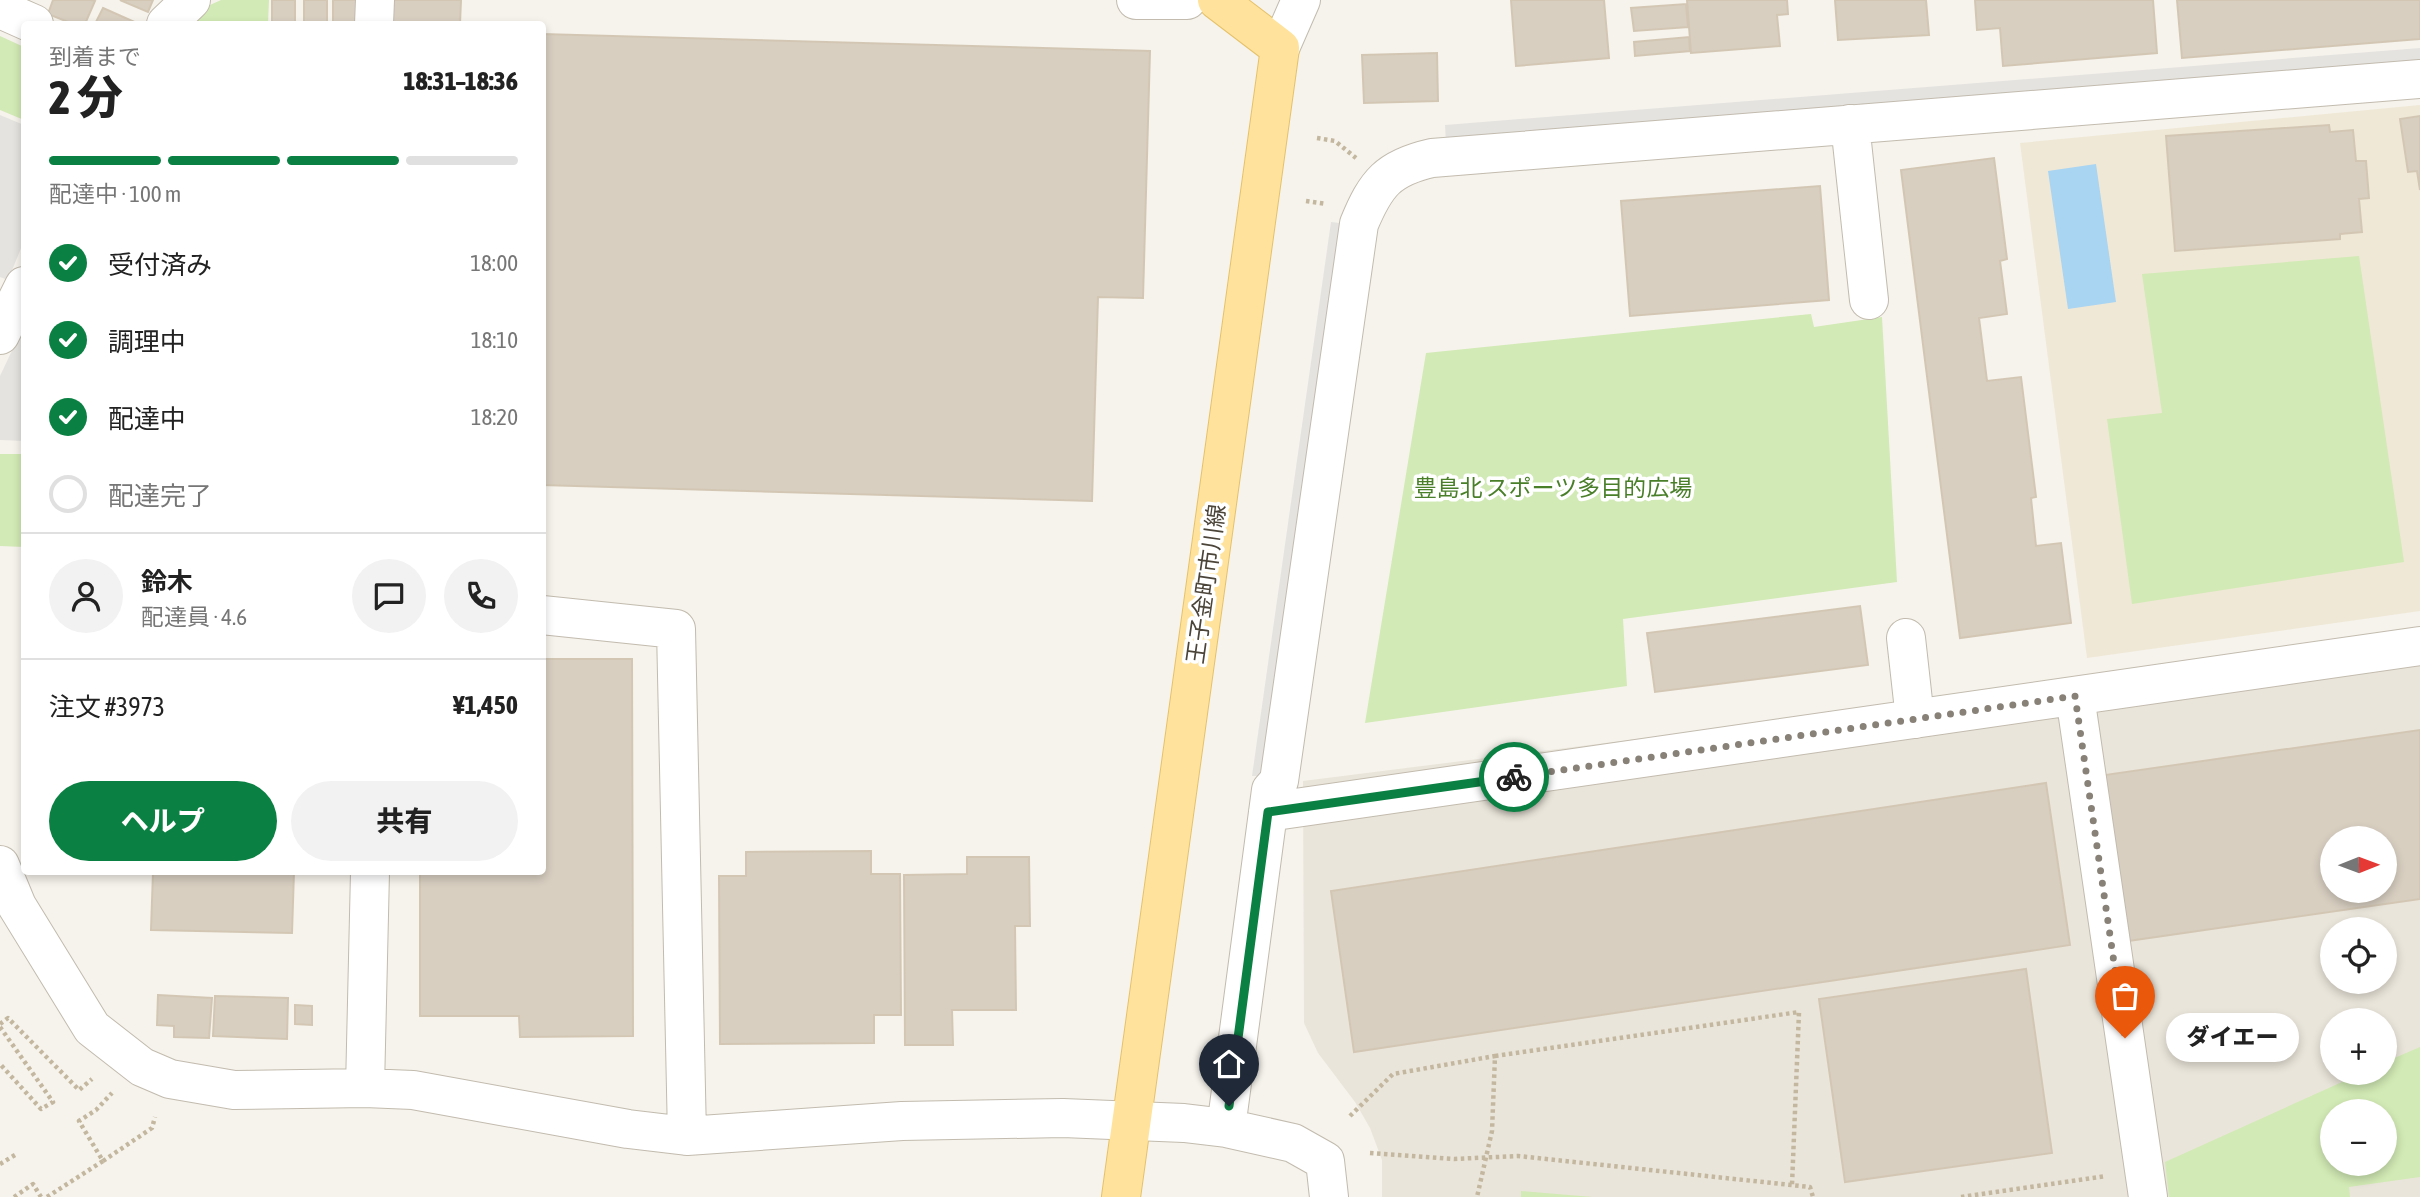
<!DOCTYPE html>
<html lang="ja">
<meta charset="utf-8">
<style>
body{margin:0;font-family:"Asap Condensed","Noto Sans JP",sans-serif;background:#f2f2f2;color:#222;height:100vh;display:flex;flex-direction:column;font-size:26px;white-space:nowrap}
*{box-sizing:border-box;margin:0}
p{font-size:23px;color:#767676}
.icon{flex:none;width:38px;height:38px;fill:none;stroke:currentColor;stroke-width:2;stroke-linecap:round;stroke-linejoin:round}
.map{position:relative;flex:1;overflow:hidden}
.sheet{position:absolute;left:21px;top:21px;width:525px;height:854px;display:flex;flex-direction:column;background:#fff;border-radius:7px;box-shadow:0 4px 10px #0003}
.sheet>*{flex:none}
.needle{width:46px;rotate:89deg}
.fabs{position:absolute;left:2320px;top:826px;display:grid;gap:14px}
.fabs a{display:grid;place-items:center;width:77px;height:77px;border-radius:50%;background:#fff;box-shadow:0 4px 10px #0003;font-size:35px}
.pin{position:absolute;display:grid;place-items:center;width:60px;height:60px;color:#fff;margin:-72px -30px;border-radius:50% 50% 50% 0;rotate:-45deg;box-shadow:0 0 7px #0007}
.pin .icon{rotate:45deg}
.courier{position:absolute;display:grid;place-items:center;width:70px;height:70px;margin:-35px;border:5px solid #0b8043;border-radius:50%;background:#fff;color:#222;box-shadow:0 2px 9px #0007}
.bubble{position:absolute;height:49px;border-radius:24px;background:#fff;box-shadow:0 4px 10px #0003;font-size:23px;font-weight:800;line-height:49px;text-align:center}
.overview em{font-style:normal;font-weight:800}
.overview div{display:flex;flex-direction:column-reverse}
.overview{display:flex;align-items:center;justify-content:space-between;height:119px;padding:0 28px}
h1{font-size:46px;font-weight:800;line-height:52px}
.bar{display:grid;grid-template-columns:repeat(4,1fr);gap:10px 7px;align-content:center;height:84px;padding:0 28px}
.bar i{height:9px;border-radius:5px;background:#e0e0e0}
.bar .on{background:#0b8043}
.bar p{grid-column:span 4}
.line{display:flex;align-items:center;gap:18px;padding:0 28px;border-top:2px solid #e0e0e0}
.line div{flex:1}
.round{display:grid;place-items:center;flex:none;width:74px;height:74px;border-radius:37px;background:#f2f2f2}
ol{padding:0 28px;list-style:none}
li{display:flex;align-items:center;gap:21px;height:77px}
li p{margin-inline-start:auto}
li .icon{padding:7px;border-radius:50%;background:#0b8043;color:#fff;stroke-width:4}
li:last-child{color:#767676}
li i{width:38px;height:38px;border:4px solid #e0e0e0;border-radius:50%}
.button{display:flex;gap:14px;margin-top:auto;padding:14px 28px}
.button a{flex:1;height:80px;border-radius:42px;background:#0b8043;color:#fff;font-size:28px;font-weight:800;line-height:80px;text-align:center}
.button a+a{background:#f2f2f2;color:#222}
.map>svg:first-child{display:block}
.residential{fill:#eae5da;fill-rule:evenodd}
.education{fill:#efe8d6}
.green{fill:#d2eab5;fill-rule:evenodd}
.parking{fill:#e5e3e0}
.water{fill:#a9d4f2}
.building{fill:#d8cfc1;stroke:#d3c7b4;stroke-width:2;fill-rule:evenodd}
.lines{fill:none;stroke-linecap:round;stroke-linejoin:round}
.minor-casing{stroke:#c2bbae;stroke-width:40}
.major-casing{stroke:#e6c16a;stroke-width:40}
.path{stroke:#c4b79f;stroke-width:4.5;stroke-dasharray:3.5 3.5;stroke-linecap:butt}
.minor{stroke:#fff;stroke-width:38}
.major{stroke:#ffe39c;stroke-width:38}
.done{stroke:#878178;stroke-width:7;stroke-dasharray:0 12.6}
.route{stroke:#0b8043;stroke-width:9}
.labels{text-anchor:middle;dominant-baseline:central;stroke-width:7;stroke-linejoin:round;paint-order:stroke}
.park-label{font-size:23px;fill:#4a7f2a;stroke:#fff}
.street-label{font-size:23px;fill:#4b4439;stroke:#fff}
</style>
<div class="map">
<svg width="2420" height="1197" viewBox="0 0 2420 1197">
<rect width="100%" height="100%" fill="#f6f3ec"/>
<path class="residential" d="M2420,630V1197H1382V1160L1370,1128L1355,1102L1318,1053L1304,1023L1303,781L1899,706ZM2333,838H2385V891H2333ZM2333,929H2385V982H2333ZM2333,1020H2385V1073H2333ZM2333,1111H2385V1164H2333Z"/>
<path class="education" d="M2420,105V611L2087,658L2020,143Z"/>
<path class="green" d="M221,0H269L268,24H188L199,10Z
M0,36L24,47V120L0,110Z
M2359,256L2404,562L2132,604L2107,419L2162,413L2142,274Z
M1811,314L1814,327L1882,317L1897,582L1623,619L1627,686L1365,723L1426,353Z
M0,454H24V547L0,546Z
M2420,1047V1177L2349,1187L2350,1197H2169L2165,1162L2362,1073H2385V1062ZM2385,1111V1164H2333V1111Z
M1521,1191L1593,1197H1521Z"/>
<path class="parking" d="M2420,48V65L1446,144L1445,125Z
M0,115L24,125V241L8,280L0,277Z
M1331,222L1348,224L1269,776H1252Z
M24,325V441L0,440V376Z"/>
<path class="water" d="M2096,164L2116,302L2068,309L2048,171Z"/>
<path class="building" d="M53,0H91L95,1L85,24H73L48,14Z
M120,0H153L148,12Z
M272,0H295V24H272Z
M304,0H327V23H304Z
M333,0H356V22H333Z
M382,0H461L460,24H382Z
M1511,0H1604L1609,58L1516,66Z
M1687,0H1787L1788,14L1777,15L1780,46L1691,53Z
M1835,0H1926L1929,35L1838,40Z
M1975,0H2153L2157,53L2003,66L2000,28L1977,30Z
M2177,0H2420V39L2182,58Z
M1686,4L1688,27L1634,31L1631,8Z
M103,8L137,23L136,24H95Z
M542,34L1150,51L1143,298L1098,297L1092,501L542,485Z
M1689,37L1690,51L1635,56L1634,42Z
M1437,53L1438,101L1364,103L1362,55Z
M2420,116V190L2417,171L2408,172L2400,119Z
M2329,125L2330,132L2353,130L2356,161H2366L2369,198L2359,199L2362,232L2340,234V239L2175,251L2166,136Z
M1994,158L2007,259L2000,261L2007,314L1979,318L1987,381L2021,377L2036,497L2031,498L2036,546L2061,543L2071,623L1960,638L1901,170Z
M1820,186L1829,300L1630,316L1621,201Z
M1860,606L1868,665L1655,692L1647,633Z
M542,659H632L633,1036L520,1037L519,1016H420V872H542Z
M2420,730V899L2114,943L2091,777ZM2333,838H2385V891H2333Z
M2046,783L2070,945L1354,1052L1331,891Z
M871,851V874H900L901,1015H874V1043L720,1044L719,876H746V852Z
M967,857H1029L1030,926H1015L1016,1010H952L953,1045H905L904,875L967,874Z
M153,872H294L292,933L151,930Z
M2026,969L2052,1153L1845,1182L1819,999Z
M158,995L212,998L209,1038L174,1037V1026L157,1025Z
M215,996L288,998L287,1039L213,1036Z
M295,1005L312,1006V1025L295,1024Z"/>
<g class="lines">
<defs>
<path id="minor" d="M1136,0H1187
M0,9L34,24
M166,24L191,0
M374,24L375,0
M1280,48L1301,0
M1850,124L1869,300
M0,335L24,286
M542,615L676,629L687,1136
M1906,638L1915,719
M2075,696L2148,1197
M1268,812L2420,646
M0,865L17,906L92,1028L142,1067L170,1079L234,1090L365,1088L413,1090L628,1129L687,1136L902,1121L1063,1118L1184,1123L1226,1128L1293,1143L1325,1161L1329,1197
M365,1088L370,872
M1226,1128L1271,790L1279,781L1359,224C1376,183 1388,168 1432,158L2420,79"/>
<path id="major" d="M1121,1197L1280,48L1217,0"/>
</defs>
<use href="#minor" class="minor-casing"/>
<use href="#major" class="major-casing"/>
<path class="path" d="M1317,138L1335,141L1356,158
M1306,201L1326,204
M0,1024L8,1018L79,1090L92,1079
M0,1027L53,1102L41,1109L0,1064
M1495,1056L1799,1012L1792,1185
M1350,1116L1393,1074L1495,1056L1492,1131L1477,1197
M1370,1153L1454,1159L1518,1156L1810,1187L1813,1197
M103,1161L152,1128L155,1117
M0,1164L15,1155
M14,1197L33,1184L41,1197
M47,1197L103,1161L79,1121L96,1110L112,1093
M1961,1197L2106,1176"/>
<use href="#minor" class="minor"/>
<use href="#major" class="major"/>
</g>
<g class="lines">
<path class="done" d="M1514,777L2075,696L2125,1038"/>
<path class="route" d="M1229,1106L1268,812L1514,777"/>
</g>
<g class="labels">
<g class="park-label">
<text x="1553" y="488">豊島北 スポーツ多目的広場</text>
</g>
<g class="street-label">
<text transform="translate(1206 584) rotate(-82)">王子金町市川線</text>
</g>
</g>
</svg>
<div class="fabs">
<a><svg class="needle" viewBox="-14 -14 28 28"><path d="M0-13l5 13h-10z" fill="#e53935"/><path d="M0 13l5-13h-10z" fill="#767676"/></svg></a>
<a><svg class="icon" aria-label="locate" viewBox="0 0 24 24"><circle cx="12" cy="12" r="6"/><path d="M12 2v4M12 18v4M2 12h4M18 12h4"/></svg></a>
<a>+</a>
<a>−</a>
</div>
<div class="pin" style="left:2125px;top:1038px;background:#ea580c"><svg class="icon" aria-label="bag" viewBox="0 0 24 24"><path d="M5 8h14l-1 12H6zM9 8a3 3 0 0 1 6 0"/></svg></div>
<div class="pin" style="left:1229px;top:1106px;background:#1f2937"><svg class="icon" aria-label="home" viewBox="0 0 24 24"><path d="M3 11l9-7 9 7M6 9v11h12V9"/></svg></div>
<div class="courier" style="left:1514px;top:777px"><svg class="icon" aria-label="bike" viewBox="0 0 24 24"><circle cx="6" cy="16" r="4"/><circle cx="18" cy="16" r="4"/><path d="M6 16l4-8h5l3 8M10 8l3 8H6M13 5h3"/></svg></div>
<div class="bubble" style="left:2166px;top:1013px;width:133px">ダイエー</div>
<section class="sheet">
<div class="overview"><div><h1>2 分</h1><p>到着まで</p></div><em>18:31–18:36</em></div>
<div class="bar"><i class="on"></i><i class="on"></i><i class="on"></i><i></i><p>配達中 · 100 m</p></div>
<ol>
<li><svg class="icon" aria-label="check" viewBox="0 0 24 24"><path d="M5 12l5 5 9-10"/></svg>受付済み<p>18:00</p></li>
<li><svg class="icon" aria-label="check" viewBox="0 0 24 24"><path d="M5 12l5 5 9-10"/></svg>調理中<p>18:10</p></li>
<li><svg class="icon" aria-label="check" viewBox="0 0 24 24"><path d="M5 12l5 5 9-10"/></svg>配達中<p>18:20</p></li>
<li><i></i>配達完了</li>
</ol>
<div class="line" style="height:126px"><a class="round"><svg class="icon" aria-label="person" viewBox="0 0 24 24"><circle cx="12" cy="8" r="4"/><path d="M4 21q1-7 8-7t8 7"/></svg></a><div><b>鈴木</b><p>配達員 · 4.6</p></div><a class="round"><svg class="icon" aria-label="chat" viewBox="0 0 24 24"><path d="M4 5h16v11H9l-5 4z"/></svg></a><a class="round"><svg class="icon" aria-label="phone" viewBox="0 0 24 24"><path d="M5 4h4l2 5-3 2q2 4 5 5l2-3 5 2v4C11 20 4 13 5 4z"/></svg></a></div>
<div class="line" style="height:91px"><div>注文 #3973</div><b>¥1,450</b></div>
<div class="button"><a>ヘルプ</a><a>共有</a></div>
</section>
</div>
